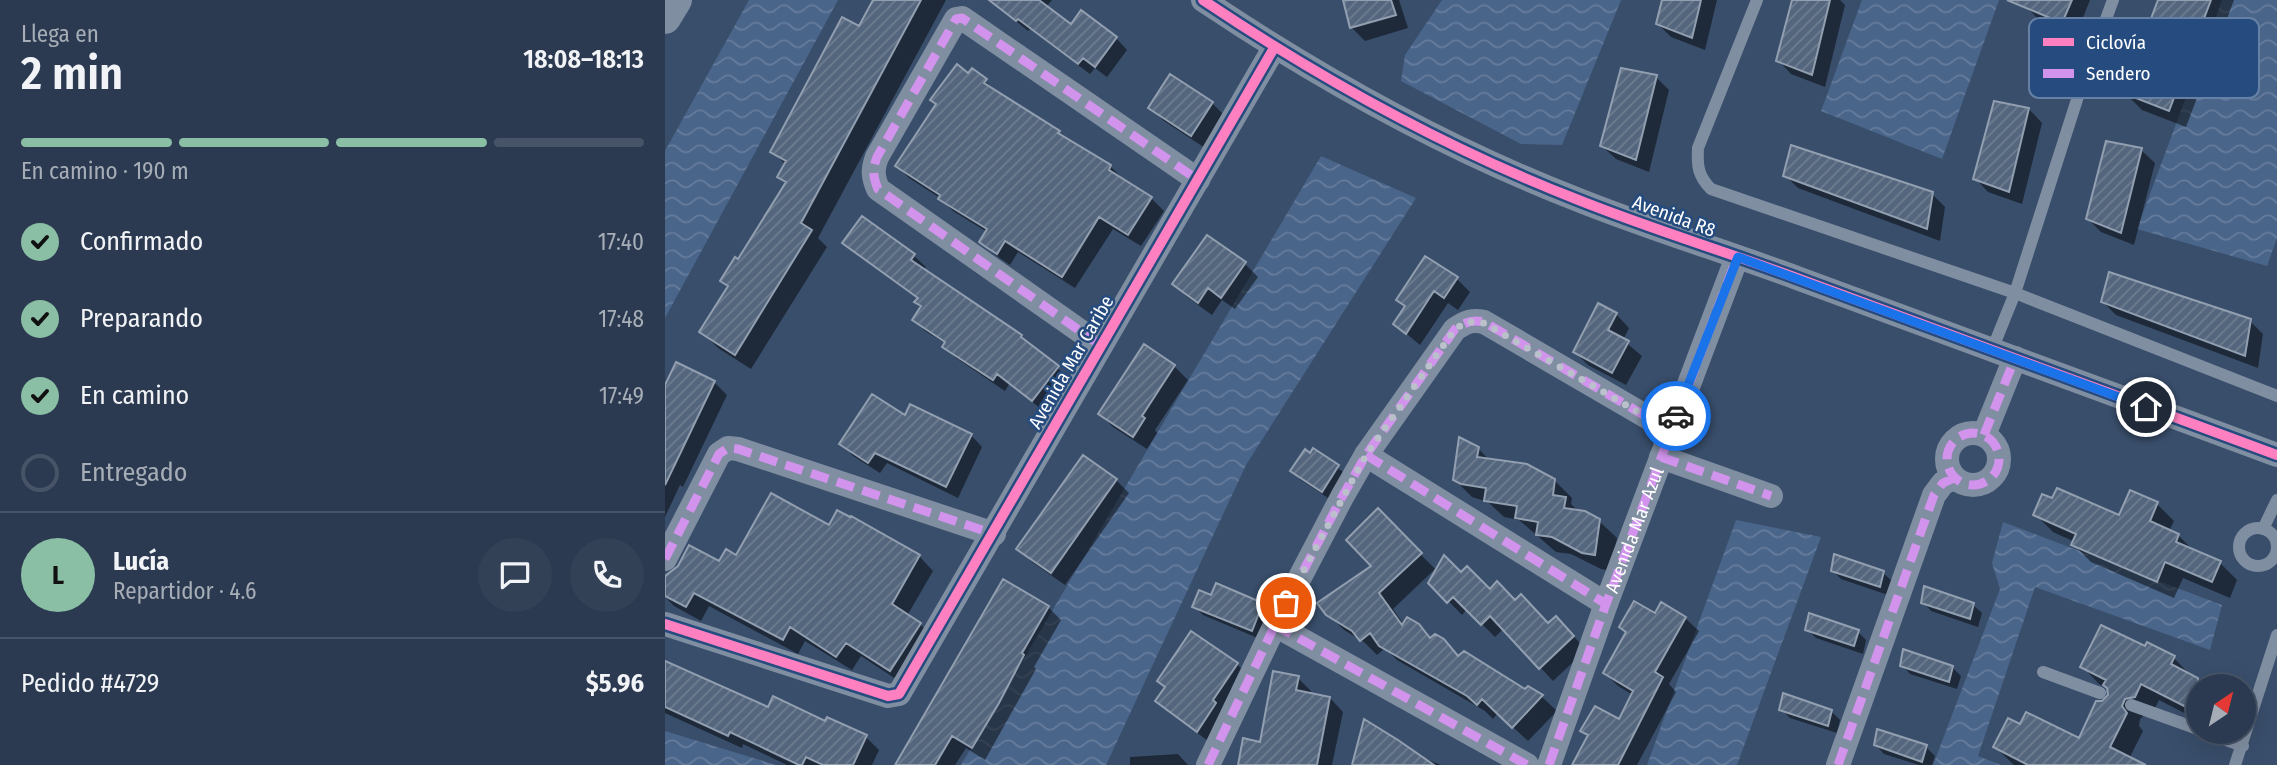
<!DOCTYPE html>
<html lang="es">
<meta charset="utf-8">
<style>
body{margin:0;font-family:"Fira Sans Condensed",sans-serif;background:#334157;color:#f1f3f6;height:100vh;display:flex;flex-direction:column;font-size:26px;white-space:nowrap}
*{box-sizing:border-box;margin:0}
p{font-size:23px;color:#a6adb7}
.icon{flex:none;width:38px;height:38px;fill:none;stroke:currentColor;stroke-width:2;stroke-linecap:round;stroke-linejoin:round}
.map{position:relative;flex:1;overflow:hidden}
.panel{display:flex;flex-direction:column;background:#2b3a50;width:665px}
.panel>*{flex:none}
.needle{width:46px;rotate:35deg}
.fabs{position:absolute;left:1521px;top:674px;display:grid;gap:14px}
.fabs a{display:grid;place-items:center;width:70px;height:70px;border-radius:50%;background:#2b3a50;box-shadow:0 7px 28px #0002,0 0 0 2px #475467;font-size:35px}
.pin{position:absolute;display:grid;place-items:center;width:60px;height:60px;color:#fff;margin:-30px;border:4px solid #fff;border-radius:50%;box-shadow:0 2px 7px #0007}
.courier{position:absolute;display:grid;place-items:center;width:70px;height:70px;margin:-35px;border:5px solid #1a73e8;border-radius:50%;background:#fff;color:#222;box-shadow:0 2px 9px #0007}
.head em{font-style:normal;font-weight:600}
.head div{display:flex;flex-direction:column-reverse}
.head{display:flex;align-items:center;justify-content:space-between;height:119px;padding:0 21px}
h1{font-size:46px;font-weight:600;line-height:52px}
.bar{display:grid;grid-template-columns:repeat(4,1fr);gap:10px 7px;align-content:center;height:84px;padding:0 21px}
.bar i{height:9px;border-radius:5px;background:#475467}
.bar .on{background:#8abfa5}
.bar p{grid-column:span 4}
.line{display:flex;align-items:center;gap:18px;padding:0 21px;border-top:2px solid #475467}
.line div{flex:1}
.round{display:grid;place-items:center;flex:none;width:74px;height:74px;border-radius:37px;background:#334157}
ol{padding:0 21px;list-style:none}
li{display:flex;align-items:center;gap:21px;height:77px}
li p{margin-inline-start:auto}
li .icon{padding:7px;border-radius:50%;background:#8abfa5;color:#111;stroke-width:4}
li:last-child{color:#a6adb7}
li i{width:38px;height:38px;border:4px solid #475467;border-radius:50%}
main{display:flex;flex:1;min-height:0}
.map>svg:first-child{display:block}
.water{fill:url(#water-waves)}
.shadow{fill:#0007}
.building{fill:url(#building-hatch);stroke:#929fb0;stroke-width:2}
.lines{fill:none;stroke-linecap:round;stroke-linejoin:round}
.service{stroke:#7f8ea1;stroke-width:12}
.minor{stroke:#7f8ea1;stroke-width:24}
.tertiary{stroke:#7f8ea1;stroke-width:32}
.quiet{stroke:#d193ec;stroke-width:9;stroke-dasharray:18 9;stroke-linecap:butt}
.cycleway-casing{stroke:#254b7f;stroke-width:15}
.cycleway{stroke:#ff80c0;stroke-width:10}
.done{stroke:#bac1cb;stroke-width:7;stroke-dasharray:0 12.6}
.route{stroke:#1a73e8;stroke-width:9}
.labels{text-anchor:middle;dominant-baseline:central;stroke-width:5;stroke-linejoin:round;paint-order:stroke}
.street-label{font-size:19px;fill:#fff;stroke:#254b7f}
.key{fill:#254b7f;stroke:#6681a5;stroke-width:2}
.key-label{font-size:19px;fill:#fff}
</style>
<main>
<section class="panel">
<div class="head"><div><h1>2 min</h1><p>Llega en</p></div><em>18:08–18:13</em></div>
<div class="bar"><i class="on"></i><i class="on"></i><i class="on"></i><i></i><p>En camino · 190 m</p></div>
<ol>
<li><svg class="icon" aria-label="check" viewBox="0 0 24 24"><path d="M5 12l5 5 9-10"/></svg>Confirmado<p>17:40</p></li>
<li><svg class="icon" aria-label="check" viewBox="0 0 24 24"><path d="M5 12l5 5 9-10"/></svg>Preparando<p>17:48</p></li>
<li><svg class="icon" aria-label="check" viewBox="0 0 24 24"><path d="M5 12l5 5 9-10"/></svg>En camino<p>17:49</p></li>
<li><i></i>Entregado</li>
</ol>
<div class="line" style="height:126px"><b class="round" style="background:#8abfa5;color:#111">L</b><div><b>Lucía</b><p>Repartidor · 4.6</p></div><a class="round"><svg class="icon" aria-label="chat" viewBox="0 0 24 24"><path d="M4 5h16v11H9l-5 4z"/></svg></a><a class="round"><svg class="icon" aria-label="phone" viewBox="0 0 24 24"><path d="M5 4h4l2 5-3 2q2 4 5 5l2-3 5 2v4C11 20 4 13 5 4z"/></svg></a></div>
<div class="line" style="height:91px"><div>Pedido #4729</div><b>$5.96</b></div>
</section>
<div class="map">
<svg width="1612" height="765" viewBox="0 0 1612 765">
<defs>
<pattern id="water-waves" width="16" height="10" patternUnits="userSpaceOnUse" patternTransform="scale(1.75)"><rect width="16" height="10" fill="#4a658a"/><path d="M0 5q4-4 8 0t8 0" fill="none" stroke="#657c9c"/></pattern>
<pattern id="building-hatch" width="6" height="6" patternUnits="userSpaceOnUse" patternTransform="scale(1.75)"><rect width="6" height="6" fill="#54667d"/><path d="M-1 1l2-2M0 6l6-6M5 7l2-2" fill="none" stroke="#6e7d90"/></pattern>
</defs>
<rect width="100%" height="100%" fill="#394e6b"/>
<path class="water" d="M84,0H173L0,318V151Z
M777,0H956L897,145L856,144L736,81L740,55Z
M1197,0H1334L1277,159L1156,111Z
M1557,0H1612V238L1602,266L1472,229Z
M656,156L751,198L581,465L441,765H296Z
M1071,520L1156,537L1072,765H982Z
M1338,522L1557,605L1545,650L1370,587L1313,756L1336,765H1268L1335,589L1327,563Z
M0,731L111,765H0Z"/>
<path class="shadow" d="M210,0H281L153,238L162,247L86,369L53,348L37,332L64,287L74,261L122,184L114,177L121,165L107,151L194,28Z
M326,0H387L381,7L406,26L451,38L462,50L442,77L430,68L425,74L365,29L363,31Z
M680,0H734L743,28L700,41L686,27Z
M999,0H1052L1040,50L1006,37L993,24Z
M1129,0H1175L1180,5L1160,87L1126,74L1113,60Z
M1365,0H1425L1411,35L1375,21L1362,7Z
M1495,0H1569L1521,127L1477,110L1460,93Z
M303,75L320,81L333,94L393,133L400,139L445,166L458,179L486,198L499,211L476,246L448,229L410,288L353,252L345,265L329,254L317,242L322,232L288,211L275,198L244,178L232,166Z
M991,77L1004,90L984,172L951,159L937,146Z
M547,103L560,116L540,148L499,121L485,108Z
M1364,109L1377,123L1357,204L1323,192L1310,178Z
M1476,150L1490,163L1469,245L1436,232L1423,219Z
M1120,175L1267,194L1280,207L1275,241L1133,188Z
M198,218L249,256L261,267L258,270L356,337L404,378L379,411L344,384L340,391L291,358L279,347L281,344L260,331L249,320L257,307L252,302L253,299L191,254L180,243Z
M580,264L593,277L570,309L557,300L547,315L522,297L509,284Z
M792,279L805,292L793,310L783,303L755,345L730,324L741,308L733,300Z
M1438,302L1585,321L1598,334L1593,368L1451,315Z
M951,314L964,328L958,340L977,356L961,385L923,365L910,352Z
M479,347L509,366L523,380L490,430L492,433L482,449L448,427L435,414Z
M49,382L62,395L18,487L15,485L0,517V389Z
M241,417L306,435L317,447L293,498L222,463L215,473L188,456L177,444Z
M813,448L825,461L889,480L907,498L906,504L914,512L934,521L952,538L947,571L936,569L906,554L891,552L854,520L839,517L823,502L807,497L789,479Z
M649,450L682,475L666,500L636,480L627,471Z
M451,480L464,493L400,585L367,562L354,549Z
M1492,504L1509,521L1504,531L1513,535L1530,552L1555,563L1572,580L1565,598L1518,578L1509,598L1426,562L1408,544L1410,542L1388,532L1371,515L1455,517Z
M713,511L770,569L728,609L739,625H753L766,639L778,641L794,657L861,691L863,688L877,697L892,711L863,741L833,713L828,719L820,711L732,660L720,648L712,655L699,642L679,630L663,614L709,566Z
M164,527L254,556L268,571L242,616L255,624L270,639L240,685L196,656L187,670L140,641L133,654L44,606L36,621L9,606L0,597V580Z
M1168,571L1218,573L1227,581L1223,595L1176,579Z
M796,574L825,591L850,602L883,625L904,631L921,650L888,681L839,628L830,637L802,609L797,615L765,582Z
M547,597L597,604L606,613L595,639L538,615L529,606Z
M1258,602L1308,605L1317,613L1313,627L1266,611Z
M997,605L1020,618L1034,631L1004,684L1011,692L972,765H909L924,737L918,730L955,721L968,695L953,686L940,673L991,615Z
M383,607L396,620L369,667L371,669L320,760L301,748L290,765H239Z
M1142,629L1193,632L1201,640L1198,654L1151,638Z
M1481,649L1509,658L1526,676L1545,686H1533V720L1494,700L1487,714L1482,713L1475,719L1474,726L1478,731L1464,759L1477,765H1349L1330,747L1355,727L1415,741L1438,703L1445,696L1444,688L1434,684L1417,666Z
M0,663L104,710L161,723L201,737L214,750L207,765H122L78,744L77,748L0,713Z
M572,664L585,677L546,743L506,714L493,701L501,688L494,681Z
M1237,665L1287,667L1296,676L1292,689L1245,674Z
M633,678L646,691L645,695L665,698L678,712L667,765H575L596,744Z
M1116,709L1166,711L1175,720L1172,733L1125,718Z
M1211,745L1261,747L1270,756L1267,765H1254L1219,754Z
M513,754L523,765H465V757Z
M753,756L776,765H693Z"/>
<path class="building" d="M208,0H256L136,223L147,230L70,355L34,332L63,286L55,281L70,257L73,259L121,182L112,177L121,161L105,152L177,17L194,26Z
M324,0H374L406,24L416,10L452,37L430,67L418,58L413,64L353,19L351,21Z
M678,0H726L731,15L685,28Z
M997,0H1036L1027,38L991,24Z
M1127,0H1165L1147,75L1111,61Z
M1342,0H1407L1397,23Z
M1493,0H1546L1504,111L1458,93Z
M292,64L303,73L307,68L322,79L319,83L395,131L393,133L446,165L444,170L487,197L463,235L434,217L397,277L340,241L332,254L321,247L314,242L322,229L273,199L275,195L230,166L271,104L265,100Z
M956,68L992,75L971,160L935,146Z
M505,74L548,102L526,136L483,108Z
M1329,101L1364,108L1344,192L1308,179Z
M1441,141L1477,148L1456,233L1421,219Z
M1126,145L1268,192L1262,229L1118,176Z
M197,216L250,254L246,260L357,335L356,337L394,366L367,401L332,374L328,380L277,347L280,342L247,320L256,306L249,302L253,298L177,243Z
M542,235L581,262L556,298L543,288L533,303L507,284Z
M760,256L793,277L779,298L769,291L741,334L728,324L740,306L731,300Z
M1444,272L1586,319L1580,356L1436,302Z
M933,303L952,313L943,330L964,341L947,373L908,352Z
M479,344L510,365L477,416L480,418L468,437L433,414Z
M11,362L50,381L0,485V385Z
M207,394L240,415L245,404L307,434L281,487L210,453L203,463L174,444Z
M794,437L814,447L812,457L862,464L890,479L888,495L901,497L899,508L920,511L935,519L930,555L917,553L887,537L871,535L873,522L850,518L852,506L819,501L821,488L796,484L788,480Z
M648,448L674,465L657,492L625,471L640,449L645,453Z
M418,455L452,479L386,573L351,549Z
M1392,488L1454,515L1465,490L1493,502L1485,521L1514,534L1511,542L1556,561L1547,582L1500,562L1492,582L1406,545L1411,534L1368,515L1377,494L1387,498Z
M106,493L164,525L172,510L185,517L186,516L255,555L227,604L256,623L225,671L181,643L171,657L125,627L118,640L29,593L21,607L0,596V576L13,566L24,545L54,561L61,549L71,555Z
M713,508L757,553L714,593L737,625L742,617L754,624L765,638L770,634L779,639L793,656L799,651L860,689L863,686L878,695L847,728L817,699L812,705L802,696L714,646L705,633L695,641L687,631L661,615L652,603L706,566L681,540Z
M1169,554L1219,571L1215,587L1166,571Z
M779,555L796,572L802,566L825,589L832,581L850,600L856,594L883,623L891,616L909,636L874,669L825,616L816,625L788,597L782,603L763,583Z
M338,579L384,606L357,653L359,655L334,703L307,748L287,736L270,765H230Z
M551,583L598,603L587,631L527,607L534,590L546,595Z
M1259,586L1309,603L1305,619L1256,603Z
M969,601L990,613L996,602L1021,617L990,672L998,677L953,765H907L923,735L915,731L930,706L954,719L968,691L938,673L961,632L954,627Z
M1144,613L1194,630L1189,646L1140,630Z
M1436,625L1480,646L1482,642L1510,656L1506,664L1533,678V713L1476,684L1470,697L1460,699L1457,706L1462,713L1445,747L1481,765H1363L1328,747L1343,718L1355,724L1361,712L1414,738L1431,701H1437L1443,695L1442,688L1438,685L1441,680L1415,667Z
M526,631L573,663L548,700L551,703L532,732L490,701L500,687L492,681Z
M1238,649L1288,666L1284,682L1235,666Z
M0,661L103,707L108,696L160,721L162,717L202,735L188,765H158L141,757L137,765H134L65,732L63,736L0,707Z
M608,671L634,676L631,690L665,697L652,765H573L578,738L595,742Z
M1118,693L1167,710L1163,726L1114,710Z
M699,719L733,740L769,765H687Z
M1212,729L1262,745L1257,762L1209,745Z"/>
<g class="lines">
<path class="service" d="M1092,0L1033,148C1032,166 1033,176 1046,189L1350,293L1612,396
M1327,350L1350,293L1417,84L1448,0
M1574 547a19 19 0 1 1 38 0a19 19 0 1 1-38 0Z
M1598,529L1612,500
M1378,672L1435,693
M1466,705L1533,729
M1539,732L1578,746
M1570,765L1612,635"/>
<g class="minor">
<path d="M538,0C656,79 778,147 911,199C983,228 1059,251 1132,278C1292,336 1452,396 1612,455"/>
<path d="M435,345L213,189C208,177 207,170 212,157L291,19L297,18L533,180"/>
<circle cx="1308" cy="459" r="26"/>
<path d="M1319,435L1350,358"/>
<path d="M701,455L941,604"/>
<path d="M996,457L1106,496"/>
<path d="M0,559L54,454L63,448L73,449L329,534"/>
<path d="M0,624L223,696L234,694L609,48"/>
<path d="M610,625L862,765"/>
<path d="M543,765L610,625L677,497L701,455L790,329C801,322 807,319 819,322L1006,431"/>
<path id="s1" d="M884,765L941,604L1072,257"/>
<path d="M1173,765L1269,495L1278,483L1289,478"/>
</g>
<path class="tertiary" d="M0,18L11,0"/>
<path class="quiet" d="M435,345L213,189C208,177 207,170 212,157L291,19L297,18L533,180
M1282 459a26 26 0 1 1 52 0a26 26 0 1 1-52 0Z
M1319,435L1350,358
M701,455L941,604
M996,457L1106,496
M0,559L54,454L63,448L73,449L329,534
M610,625L862,765
M543,765L610,625L677,497L701,455L790,329C801,322 807,319 819,322L1006,431
M884,765L941,604L1072,257
M1173,765L1269,495L1278,483L1289,478"/>
<defs>
<path id="cycleway" d="M538,0C656,79 778,147 911,199C983,228 1059,251 1132,278C1292,336 1452,396 1612,455
M0,624L223,696L234,694L609,48"/>
</defs>
<use href="#cycleway" class="cycleway-casing"/>
<use href="#cycleway" class="cycleway"/>
</g>
<g class="lines">
<path class="done" d="M621,603L701,455L790,329C801,322 807,320 819,323L1006,431L1011,416"/>
<path class="route" d="M1011,416L1073,257L1481,407"/>
</g>
<g class="labels">
<g class="street-label">
<text transform="translate(1009 216) rotate(20)">Avenida R8</text>
<text transform="translate(406 362) rotate(-60)">Avenida Mar Caribe</text>
<text stroke="none"><textPath href="#s1" startOffset="250">Avenida Mar Azul</textPath></text>
</g>
</g>
<rect x="1364" y="18" width="230" height="80" rx="10" class="key"/>
<rect x="1378" y="38" width="31" height="8" fill="#ff80c0"/>
<rect x="1378" y="69" width="31" height="9" fill="#d193ec"/>
<g class="key-label">
<text x="1421" y="49">Ciclovía</text>
<text x="1421" y="80">Sendero</text>
</g>
</svg>
<div class="fabs">
<a><svg class="needle" viewBox="-14 -14 28 28"><path d="M0-13l5 13h-10z" fill="#e53935"/><path d="M0 13l5-13h-10z" fill="#a6adb7"/></svg></a>
</div>
<div class="pin" style="left:621px;top:603px;background:#ea580c"><svg class="icon" aria-label="bag" viewBox="0 0 24 24"><path d="M5 8h14l-1 12H6zM9 8a3 3 0 0 1 6 0"/></svg></div>
<div class="pin" style="left:1481px;top:407px;background:#1f2937"><svg class="icon" aria-label="home" viewBox="0 0 24 24"><path d="M3 11l9-7 9 7M6 9v11h12V9"/></svg></div>
<div class="courier" style="left:1011px;top:416px"><svg class="icon" aria-label="car" viewBox="0 0 24 24"><path d="M5 17H2v-5l4-1 3-4h7l3 4 3 1v5h-3M9 17h6M6 11h13"/><circle cx="7" cy="17" r="2"/><circle cx="17" cy="17" r="2"/></svg></div>
</div>
</main>
